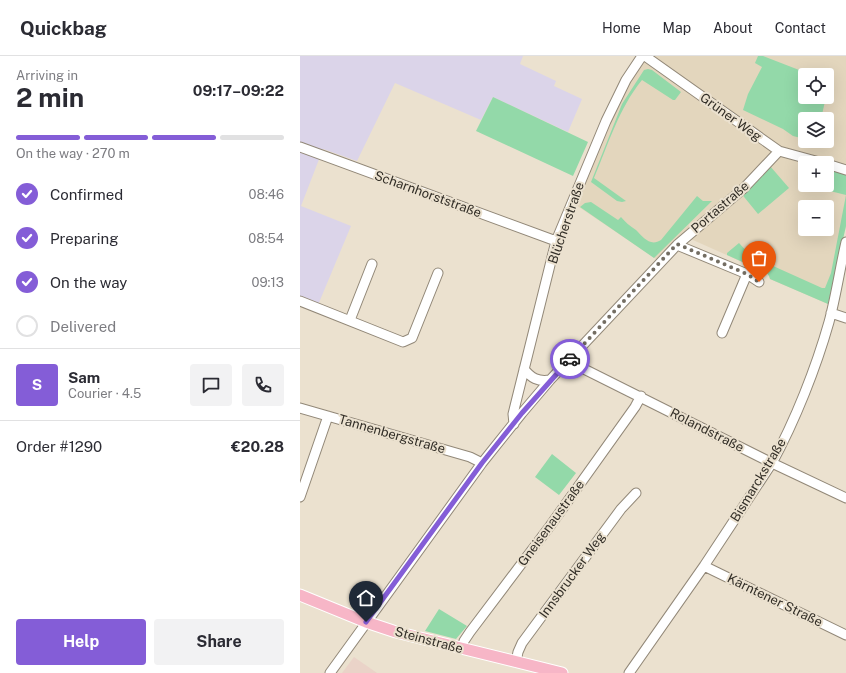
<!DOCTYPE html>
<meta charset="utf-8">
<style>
body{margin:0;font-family:"Public Sans",sans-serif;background:#f2f2f3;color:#2b2b33;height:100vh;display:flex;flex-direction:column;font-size:15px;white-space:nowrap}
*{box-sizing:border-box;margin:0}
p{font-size:13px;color:#7c7c81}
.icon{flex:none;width:22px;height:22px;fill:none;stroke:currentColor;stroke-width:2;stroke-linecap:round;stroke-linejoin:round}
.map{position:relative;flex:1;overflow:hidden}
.side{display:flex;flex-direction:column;background:#fff;width:300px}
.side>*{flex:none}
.fabs{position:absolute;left:498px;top:12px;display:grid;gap:8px}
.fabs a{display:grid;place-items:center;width:36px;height:36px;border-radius:4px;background:#fff;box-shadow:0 4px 16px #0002;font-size:20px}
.pin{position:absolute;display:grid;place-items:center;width:34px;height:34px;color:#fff;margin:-41px -17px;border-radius:50% 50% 50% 0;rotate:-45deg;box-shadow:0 0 4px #0007}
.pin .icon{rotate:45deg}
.courier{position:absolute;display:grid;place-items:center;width:40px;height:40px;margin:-20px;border:3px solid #845dd7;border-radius:50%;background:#fff;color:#222;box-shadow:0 1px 5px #0007}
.headline em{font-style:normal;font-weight:700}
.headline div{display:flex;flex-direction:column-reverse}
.headline{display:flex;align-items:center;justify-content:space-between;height:68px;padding:0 16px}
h1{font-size:26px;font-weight:700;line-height:30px}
.bar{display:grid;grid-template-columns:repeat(4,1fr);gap:6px 4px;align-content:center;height:48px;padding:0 16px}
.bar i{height:5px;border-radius:3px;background:#e1e1e2}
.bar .on{background:#845dd7}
.bar p{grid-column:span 4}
.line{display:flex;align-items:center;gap:10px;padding:0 16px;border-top:1px solid #e1e1e2}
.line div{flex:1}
.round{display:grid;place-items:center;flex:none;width:42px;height:42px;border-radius:4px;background:#f2f2f3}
ol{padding:0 16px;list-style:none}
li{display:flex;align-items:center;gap:12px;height:44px}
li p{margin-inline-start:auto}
li .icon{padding:4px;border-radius:50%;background:#845dd7;color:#fff;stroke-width:4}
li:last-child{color:#7c7c81}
li i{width:22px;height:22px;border:2px solid #e1e1e2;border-radius:50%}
.primary-button{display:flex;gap:8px;margin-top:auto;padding:8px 16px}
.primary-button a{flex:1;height:46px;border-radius:4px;background:#845dd7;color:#fff;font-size:16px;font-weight:700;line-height:46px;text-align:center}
.primary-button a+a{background:#f2f2f3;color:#2b2b33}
header{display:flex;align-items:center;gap:24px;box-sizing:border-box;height:56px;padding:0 20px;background:#fff;border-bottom:1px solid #e1e1e2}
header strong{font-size:19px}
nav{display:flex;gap:22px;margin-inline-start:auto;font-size:14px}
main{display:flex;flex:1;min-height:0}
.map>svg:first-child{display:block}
.built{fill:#e3d6bd;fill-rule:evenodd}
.industrial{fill:#dbd4e9}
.medical{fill:#ead3c8}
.green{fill:#93d9a9}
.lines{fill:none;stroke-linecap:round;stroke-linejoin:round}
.minor-casing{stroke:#928878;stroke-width:11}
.major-casing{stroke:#fff;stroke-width:13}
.minor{stroke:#fff;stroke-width:9}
.major{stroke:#f7b6c7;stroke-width:11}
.done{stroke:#736d62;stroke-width:4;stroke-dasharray:0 7.2}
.route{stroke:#845dd7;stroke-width:5}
.labels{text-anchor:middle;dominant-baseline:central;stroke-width:4;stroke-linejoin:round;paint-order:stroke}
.street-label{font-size:13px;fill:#322e27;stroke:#ebe1cf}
</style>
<header>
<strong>Quickbag</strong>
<nav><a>Home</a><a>Map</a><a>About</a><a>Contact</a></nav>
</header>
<main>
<section class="side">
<div class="headline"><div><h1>2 min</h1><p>Arriving in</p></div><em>09:17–09:22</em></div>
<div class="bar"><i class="on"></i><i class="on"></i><i class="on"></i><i></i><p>On the way · 270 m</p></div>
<ol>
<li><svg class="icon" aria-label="check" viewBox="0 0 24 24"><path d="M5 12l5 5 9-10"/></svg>Confirmed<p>08:46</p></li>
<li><svg class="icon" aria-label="check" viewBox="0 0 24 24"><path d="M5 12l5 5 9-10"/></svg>Preparing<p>08:54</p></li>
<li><svg class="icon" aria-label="check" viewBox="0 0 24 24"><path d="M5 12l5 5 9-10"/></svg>On the way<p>09:13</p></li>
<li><i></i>Delivered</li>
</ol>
<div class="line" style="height:72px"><b class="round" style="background:#845dd7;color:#fff">S</b><div><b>Sam</b><p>Courier · 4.5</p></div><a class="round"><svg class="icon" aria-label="chat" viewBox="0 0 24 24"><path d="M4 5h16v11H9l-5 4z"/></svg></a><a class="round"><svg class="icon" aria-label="phone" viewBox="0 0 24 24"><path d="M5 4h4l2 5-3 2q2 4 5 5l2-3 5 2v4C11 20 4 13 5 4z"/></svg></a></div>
<div class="line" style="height:52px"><div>Order #1290</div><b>€20.28</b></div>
<div class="primary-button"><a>Help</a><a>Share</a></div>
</section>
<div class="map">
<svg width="546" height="617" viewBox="0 0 546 617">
<rect width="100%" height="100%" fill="#ebe1cf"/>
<path class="built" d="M345,0H546V170L528,248L470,223L469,220L467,217L384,180L359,205L273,147L328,25ZM505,19H527V41H505ZM505,63H527V85H505ZM505,107H527V129H505ZM505,151H527V173H505Z"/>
<path class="industrial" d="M0,0H223L220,8L256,25L254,30L282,43L268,76L193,41L181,64L95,27L57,105L23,93L1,150L51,170L18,249L0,242Z"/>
<path class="medical" d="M54,601L77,617H42Z"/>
<path class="green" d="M458,0H463L512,19H505V41H526L521,63H505V83L493,80L483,73L443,54L448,38L462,11L455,7Z
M348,13L352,14L381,36L375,44H373L342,24C319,52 308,89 294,122L326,145L322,146L317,145L291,126L322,48L344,14Z
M193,41L288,86L273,120L176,75Z
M470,110L489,132L458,158L440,136Z
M527,112L546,118V170L528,248L470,223L469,220L467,217L427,199V197L439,187L451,200L522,232H525L531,217L546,139L530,135Z
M397,140L403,145H412L354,202L280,151L285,147L291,146L318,164L321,161C325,166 330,170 336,174C343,181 350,191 361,184Z
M252,398L276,417L259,439L235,421Z
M139,553L167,570L156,583L125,575Z"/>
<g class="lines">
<defs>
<path id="minor" d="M345,0L479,95L523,107
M0,91L256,185
M527,108L546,114
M377,189L447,218L459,226
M0,245L103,286L112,282L138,217
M531,257L546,262
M50,264L72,208
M422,277L447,218
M268,305L472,407L546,442
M224,313C231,322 238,326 250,324
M0,352L170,401L182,407
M214,368L213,358L256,185L306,65L326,24L342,0
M0,441L28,360
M404,510L546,579
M162,593L164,585L170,576L250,470L335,351L341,340
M216,606L218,596L222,587L321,453L336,437
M30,617L182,407L222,357L250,324L377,189L444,132L479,95
M329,617L404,510L472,407C495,365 516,312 529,266C536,240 540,212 546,186"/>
<path id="major" d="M0,539L66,566L96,576L262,617"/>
</defs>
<use href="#minor" class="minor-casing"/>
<use href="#major" class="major-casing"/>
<use href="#minor" class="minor"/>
<use href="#major" class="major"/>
</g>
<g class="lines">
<path class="done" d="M270,303L377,188L447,218L459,226"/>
<path class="route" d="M66,566L182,407L222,357L270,303"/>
</g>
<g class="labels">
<g class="street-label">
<text transform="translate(431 61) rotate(36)">Grüner Weg</text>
<text transform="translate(128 138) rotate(20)">Scharnhorststraße</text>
<text transform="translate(420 151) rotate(-41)">Portastraße</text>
<text transform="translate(266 167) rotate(-71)">Blücherstraße</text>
<text transform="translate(407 374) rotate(27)">Rolandstraße</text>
<text transform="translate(92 378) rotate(16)">Tannenbergstraße</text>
<text transform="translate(458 424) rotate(-59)">Bismarckstraße</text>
<text transform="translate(251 467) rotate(-54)">Gneisenaustraße</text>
<text transform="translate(272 519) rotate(-54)">Innsbrucker Weg</text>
<text transform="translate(475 544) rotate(26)">Kärntener Straße</text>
<text transform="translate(129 584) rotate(15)">Steinstraße</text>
</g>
</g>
</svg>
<div class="fabs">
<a><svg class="icon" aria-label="locate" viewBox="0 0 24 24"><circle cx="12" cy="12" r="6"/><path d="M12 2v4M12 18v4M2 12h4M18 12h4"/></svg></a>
<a><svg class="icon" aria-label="layers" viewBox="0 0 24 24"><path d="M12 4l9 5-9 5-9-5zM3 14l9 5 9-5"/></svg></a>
<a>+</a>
<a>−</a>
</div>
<div class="pin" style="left:459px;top:226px;background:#ea580c"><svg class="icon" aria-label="bag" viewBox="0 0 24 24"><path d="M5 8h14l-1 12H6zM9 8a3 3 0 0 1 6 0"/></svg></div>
<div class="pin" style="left:66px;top:566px;background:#1f2937"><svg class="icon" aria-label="home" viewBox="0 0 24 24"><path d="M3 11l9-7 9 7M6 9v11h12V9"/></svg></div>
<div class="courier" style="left:270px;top:303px"><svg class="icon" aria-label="car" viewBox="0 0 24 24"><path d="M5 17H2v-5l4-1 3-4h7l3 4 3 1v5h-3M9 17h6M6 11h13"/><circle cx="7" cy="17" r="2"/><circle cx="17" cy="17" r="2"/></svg></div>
</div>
</main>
